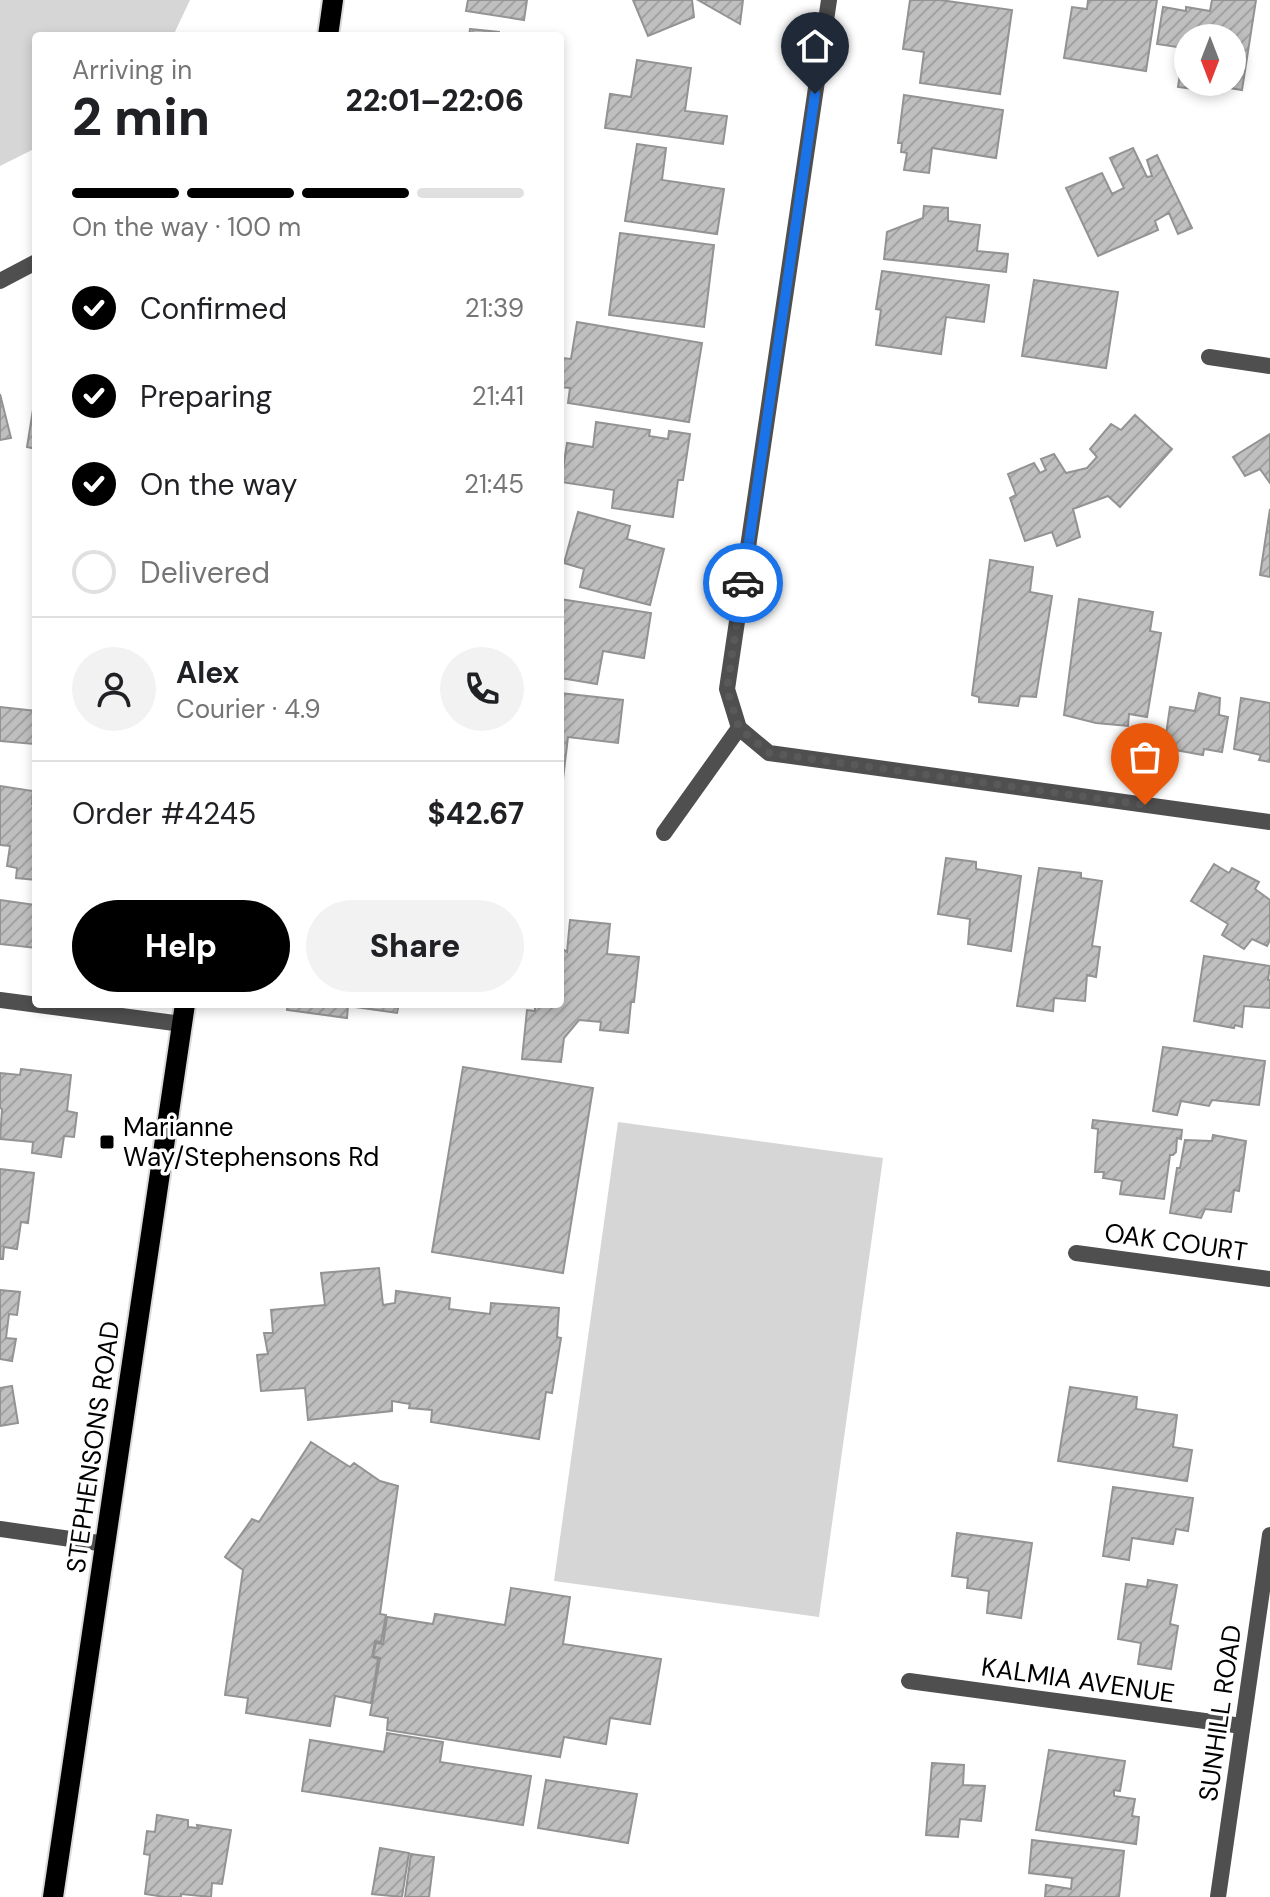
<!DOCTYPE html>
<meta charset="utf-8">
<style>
body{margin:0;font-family:"DM Sans",sans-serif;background:#f2f2f2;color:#202124;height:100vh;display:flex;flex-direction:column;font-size:30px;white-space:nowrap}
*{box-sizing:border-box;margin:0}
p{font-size:26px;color:#757577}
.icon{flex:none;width:44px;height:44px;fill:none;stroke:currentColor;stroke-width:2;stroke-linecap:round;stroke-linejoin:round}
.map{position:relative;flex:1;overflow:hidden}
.sheet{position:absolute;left:32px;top:32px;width:532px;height:976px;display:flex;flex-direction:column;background:#fff;border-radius:8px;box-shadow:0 4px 12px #0003}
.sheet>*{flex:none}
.needle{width:52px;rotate:180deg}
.buttons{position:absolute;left:1174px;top:24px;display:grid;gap:16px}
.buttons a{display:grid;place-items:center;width:72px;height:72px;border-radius:50%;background:#fff;box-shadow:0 4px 12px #0003;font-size:40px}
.pin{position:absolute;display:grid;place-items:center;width:68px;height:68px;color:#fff;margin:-82px -34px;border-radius:50% 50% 50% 0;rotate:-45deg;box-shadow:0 0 8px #0007}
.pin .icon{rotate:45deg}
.courier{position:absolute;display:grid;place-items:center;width:80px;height:80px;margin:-40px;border:6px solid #1a73e8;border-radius:50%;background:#fff;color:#222;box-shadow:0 2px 10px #0007}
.summary em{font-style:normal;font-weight:800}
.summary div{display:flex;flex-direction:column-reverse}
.summary{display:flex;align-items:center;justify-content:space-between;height:136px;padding:0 40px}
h1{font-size:52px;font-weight:800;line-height:60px}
.bar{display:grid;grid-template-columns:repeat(4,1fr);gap:12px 8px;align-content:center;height:96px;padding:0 40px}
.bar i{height:10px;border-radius:6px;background:#e0e0e0}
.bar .selected{background:#000}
.bar p{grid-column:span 4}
.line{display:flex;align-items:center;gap:20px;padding:0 40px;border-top:2px solid #e0e0e0}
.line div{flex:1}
.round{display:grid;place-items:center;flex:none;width:84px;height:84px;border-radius:42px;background:#f2f2f2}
ol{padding:0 40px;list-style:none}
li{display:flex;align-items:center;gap:24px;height:88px}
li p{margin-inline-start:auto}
li .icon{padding:8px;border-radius:50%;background:#000;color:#fff;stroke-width:4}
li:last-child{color:#757577}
li i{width:44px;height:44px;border:4px solid #e0e0e0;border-radius:50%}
.cta{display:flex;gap:16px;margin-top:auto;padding:16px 40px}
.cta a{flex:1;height:92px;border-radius:48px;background:#000;color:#fff;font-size:32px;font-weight:800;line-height:92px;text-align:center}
.cta a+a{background:#f2f2f2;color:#202124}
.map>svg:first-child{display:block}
.green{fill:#d6d6d6}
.building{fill:url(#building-hatch);stroke:#939393;stroke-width:2;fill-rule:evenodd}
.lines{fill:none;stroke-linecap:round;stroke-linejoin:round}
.primary-casing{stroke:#dbdbdb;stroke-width:24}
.minor{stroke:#4f4f4f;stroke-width:16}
.primary{stroke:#000;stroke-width:20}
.done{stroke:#595959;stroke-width:8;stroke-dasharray:0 14.4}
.route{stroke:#1a73e8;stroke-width:10}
.poi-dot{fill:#000;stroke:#fff;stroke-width:3}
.labels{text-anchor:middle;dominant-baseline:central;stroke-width:7;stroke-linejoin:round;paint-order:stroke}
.poi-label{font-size:26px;fill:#000;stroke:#fff;text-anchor:start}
.street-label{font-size:26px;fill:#000;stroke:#fff}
</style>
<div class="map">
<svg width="1270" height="1897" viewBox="0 0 1270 1897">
<defs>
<pattern id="building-hatch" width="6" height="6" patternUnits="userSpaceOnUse" patternTransform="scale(2)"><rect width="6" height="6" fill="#bfbfbf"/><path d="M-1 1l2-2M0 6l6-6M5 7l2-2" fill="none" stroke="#a2a2a2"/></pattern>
</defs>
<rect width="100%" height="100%" fill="#fff"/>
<path class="green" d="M0,0H190L173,36H36V148L0,166Z
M618,1122L883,1158L819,1617L554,1581Z"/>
<path class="building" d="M468,0H527L524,20L466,11Z
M633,0H692L694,17L648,36Z
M698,0H743L740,24Z
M910,0H940L1012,10L1000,94L920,83L924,52L903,49Z
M1088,0H1157L1146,71L1064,58L1072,7L1087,9Z
M1212,0H1256L1242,90L1223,87L1222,93L1178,87L1184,48L1157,44L1163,7L1186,11V7L1210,11ZM1188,38H1232V82H1188Z
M470,29L499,32V36H469Z
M637,60L691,68L685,111L727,116L723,144L605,128L610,94L631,97Z
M904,95L1003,110L996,158L932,148L929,173L904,170L907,153L901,152L902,143H898Z
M637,144L666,148L662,180L724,189L717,234L625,221Z
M1133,148L1147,177L1152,176L1147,160L1157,155L1192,228L1178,234L1169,213L1155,221L1158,230L1098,256L1066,188L1102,173L1112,194L1124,188L1110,158Z
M924,206L948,208V221L980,225L977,251L1008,254L1006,272L884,259L887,232L923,218Z
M620,233L714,245L704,327L609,315Z
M882,271L989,285L984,322L946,317L941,354L876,345L881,310L876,309Z
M1034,280L1118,292L1106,368L1022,356Z
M577,322L702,343L689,422L568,403L570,388L560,387V378L563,358L571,359Z
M36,391V449L27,447Z
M0,394L11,438L0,440Z
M1135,415L1172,449L1120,507L1108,496L1073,509L1080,537L1057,546L1052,532L1025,541L1010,498L1016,495L1008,474L1034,463L1040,473L1046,470L1041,459L1054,454L1066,473L1087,468L1097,457L1090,449L1111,424L1121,430Z
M596,422L650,430L649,436L668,439L669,431L690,434L683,480H678L673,517L612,508L614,490L561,482L567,443L593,447Z
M1270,434V483L1260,469L1245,476L1233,457Z
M1270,509V577L1260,575Z
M578,512L630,526L627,539L664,549L650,605L580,587L584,569L564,563Z
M990,560L1033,567L1030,592L1052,596L1036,697L1020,696L1018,706L979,702V697L972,695Z
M560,599L651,613L644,658L603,651L597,684L560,678Z
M1079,599L1153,612L1150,631L1161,633L1147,717L1129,714L1128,726L1096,723L1064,715Z
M560,693L623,700L618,743L568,737L563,779H560Z
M1199,693L1220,698L1219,715L1228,717L1222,752L1204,749L1203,755L1164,748L1170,707L1195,711Z
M1241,698L1270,703V762L1259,760L1261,755L1234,749Z
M0,707L36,711L34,744L0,741Z
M0,786L33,791L32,804L36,805V880L16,878L17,868L7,866L10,846L0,845Z
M946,858L976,862V869L1021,876L1011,951L968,944L970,919L938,914Z
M1214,864L1229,873L1232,868L1259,882L1255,889L1270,900V940L1267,946L1252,939L1244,949L1222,935L1228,924L1191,901Z
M1039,868L1081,873V878L1102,881L1092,946L1100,947L1096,977L1087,975L1085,1001L1054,998L1053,1011L1017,1006Z
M0,900L36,905V948L0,944Z
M570,920L610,924L607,954L639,957L634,1002H631L628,1033L600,1030L601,1022L579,1020L564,1038L561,1062L522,1059L527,1010L535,1011V1004H560V947L567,952Z
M1204,956L1270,966L1268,980H1270V1008L1244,1006L1242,1027L1235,1025L1234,1028L1194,1021Z
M288,1004H399L397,1013L348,1006L347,1018L287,1010Z
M1163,1047L1265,1061L1259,1105L1212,1100L1209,1106L1181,1101L1177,1115L1153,1111Z
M463,1067L593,1088L563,1273L432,1252Z
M21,1069L71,1075L67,1111L77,1113L74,1137L64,1136L61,1157L32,1153L33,1142L0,1139L2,1109L0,1108V1073L20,1075Z
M1093,1120L1182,1130L1181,1139L1177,1138L1176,1152L1173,1155H1170L1164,1199L1120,1194L1122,1181L1103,1178L1104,1172H1095L1098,1129L1092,1128Z
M1213,1135L1246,1141L1239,1191L1234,1190L1231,1212L1205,1209L1201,1218L1170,1213L1177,1168H1180L1185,1140L1212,1141Z
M0,1169L34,1173L28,1223L21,1222L17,1249L4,1247L3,1259H0Z
M379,1268L383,1305L395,1303L396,1291L450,1298L449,1309L490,1314L491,1303L559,1308L557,1337L561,1338L552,1393L546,1392L539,1439L431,1422L432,1410L409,1408L410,1404L392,1401V1411L308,1420L305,1388L261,1391L257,1355L268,1354L264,1333H273L271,1310L325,1305L321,1273Z
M0,1290L20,1292L17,1315L9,1314L6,1338L16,1339L12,1361L0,1359Z
M12,1386L18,1423L0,1426V1388Z
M1070,1387L1137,1397L1136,1409L1177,1415L1173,1447L1192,1450L1187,1481L1058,1461Z
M311,1442L350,1467L354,1463L380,1481L398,1486L380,1614L386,1615L381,1642L375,1641L372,1657L378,1659L371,1703L335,1696L330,1726L246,1713L248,1698L225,1695L243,1570L225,1557L252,1519L259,1522Z
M1113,1487L1193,1498L1188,1531L1176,1529L1173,1544L1132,1538L1129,1560L1103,1556Z
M957,1533L1032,1543L1021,1618L987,1613L989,1591L967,1588L968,1578L952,1576Z
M1148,1580L1177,1585L1170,1624L1178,1626L1171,1669L1138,1664L1141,1643L1118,1639L1126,1584L1147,1587Z
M511,1588L570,1597L563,1644L661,1659L650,1724L610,1718L606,1744L564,1737L560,1757L387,1730L388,1718L370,1715L380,1658L373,1656L376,1643L383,1644L387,1617L433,1624L435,1614L505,1625Z
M387,1733L443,1742L440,1762L531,1776L523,1825L302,1791L310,1740L384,1752Z
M1049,1750L1125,1761L1120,1791L1114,1790V1796L1135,1799L1132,1816L1139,1817L1136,1844L1036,1830Z
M932,1763L964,1765L963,1785L985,1786L981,1821L960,1819L958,1837L926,1835Z
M546,1780L637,1794L628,1843L538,1828Z
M157,1815L188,1820V1827L198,1828L197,1825L231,1830L222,1884L212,1883L211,1897L181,1894V1897H165L145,1894L150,1855L144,1854L147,1831L155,1832Z
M1032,1840L1124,1851L1119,1897H1045L1046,1885L1071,1889L1072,1878L1029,1873Z
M380,1848L409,1853L402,1897L372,1894Z
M411,1854L434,1857L429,1897H405Z"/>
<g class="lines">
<defs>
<path id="primary" d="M328,36L333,0
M53,1897L185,1004"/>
</defs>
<use href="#primary" class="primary-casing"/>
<path class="minor" d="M0,281L36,262
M1209,357L1270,366
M739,728L727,689L829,0
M739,728L769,753L1270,822
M664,833L739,728
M0,1000L182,1024
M1076,1253L1270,1279
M0,1529L106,1544
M909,1681L1242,1726
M1218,1897L1270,1535"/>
<use href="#primary" class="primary"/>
</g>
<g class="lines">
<path class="done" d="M743,583L727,689L739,728L769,753L1145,805"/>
<path class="route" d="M743,583L815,94"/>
</g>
<rect class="poi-dot" x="99" y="1134" width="16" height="16" rx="4"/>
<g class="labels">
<g class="poi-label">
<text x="123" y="1127">Marianne<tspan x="123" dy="30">Way/Stephensons Rd</tspan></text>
</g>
<g class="street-label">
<text transform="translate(1176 1242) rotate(8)">OAK COURT</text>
<text transform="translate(93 1447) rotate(-82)">STEPHENSONS ROAD</text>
<text transform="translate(1078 1680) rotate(8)">KALMIA AVENUE</text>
<text transform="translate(1220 1713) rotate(-82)">SUNHILL ROAD</text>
</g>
</g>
</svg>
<div class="buttons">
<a><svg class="needle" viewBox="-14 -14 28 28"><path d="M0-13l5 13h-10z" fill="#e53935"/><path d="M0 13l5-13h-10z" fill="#757577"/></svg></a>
</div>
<div class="pin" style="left:1145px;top:805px;background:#ea580c"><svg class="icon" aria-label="bag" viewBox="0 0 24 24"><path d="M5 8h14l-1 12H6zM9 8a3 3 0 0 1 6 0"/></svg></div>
<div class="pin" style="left:815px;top:94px;background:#1f2937"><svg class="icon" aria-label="home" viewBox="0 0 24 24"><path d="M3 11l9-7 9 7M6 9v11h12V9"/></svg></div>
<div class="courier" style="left:743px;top:583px"><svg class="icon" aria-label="car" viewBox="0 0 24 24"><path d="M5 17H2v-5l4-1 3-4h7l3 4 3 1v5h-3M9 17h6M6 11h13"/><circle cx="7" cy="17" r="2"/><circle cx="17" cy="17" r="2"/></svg></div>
<section class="sheet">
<div class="summary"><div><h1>2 min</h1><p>Arriving in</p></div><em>22:01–22:06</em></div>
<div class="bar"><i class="selected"></i><i class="selected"></i><i class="selected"></i><i></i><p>On the way · 100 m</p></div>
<ol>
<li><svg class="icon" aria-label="check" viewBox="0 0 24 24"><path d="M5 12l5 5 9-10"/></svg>Confirmed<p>21:39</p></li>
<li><svg class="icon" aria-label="check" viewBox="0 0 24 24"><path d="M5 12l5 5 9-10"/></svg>Preparing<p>21:41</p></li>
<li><svg class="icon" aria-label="check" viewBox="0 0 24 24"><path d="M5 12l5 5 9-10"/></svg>On the way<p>21:45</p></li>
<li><i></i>Delivered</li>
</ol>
<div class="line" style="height:144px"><a class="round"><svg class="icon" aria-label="person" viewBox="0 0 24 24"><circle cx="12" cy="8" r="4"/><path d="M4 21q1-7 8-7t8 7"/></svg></a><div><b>Alex</b><p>Courier · 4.9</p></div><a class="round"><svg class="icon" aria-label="phone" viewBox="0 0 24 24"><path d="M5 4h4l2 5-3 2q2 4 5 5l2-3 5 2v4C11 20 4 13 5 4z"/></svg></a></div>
<div class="line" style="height:104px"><div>Order #4245</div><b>$42.67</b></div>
<div class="cta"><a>Help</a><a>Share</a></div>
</section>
</div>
